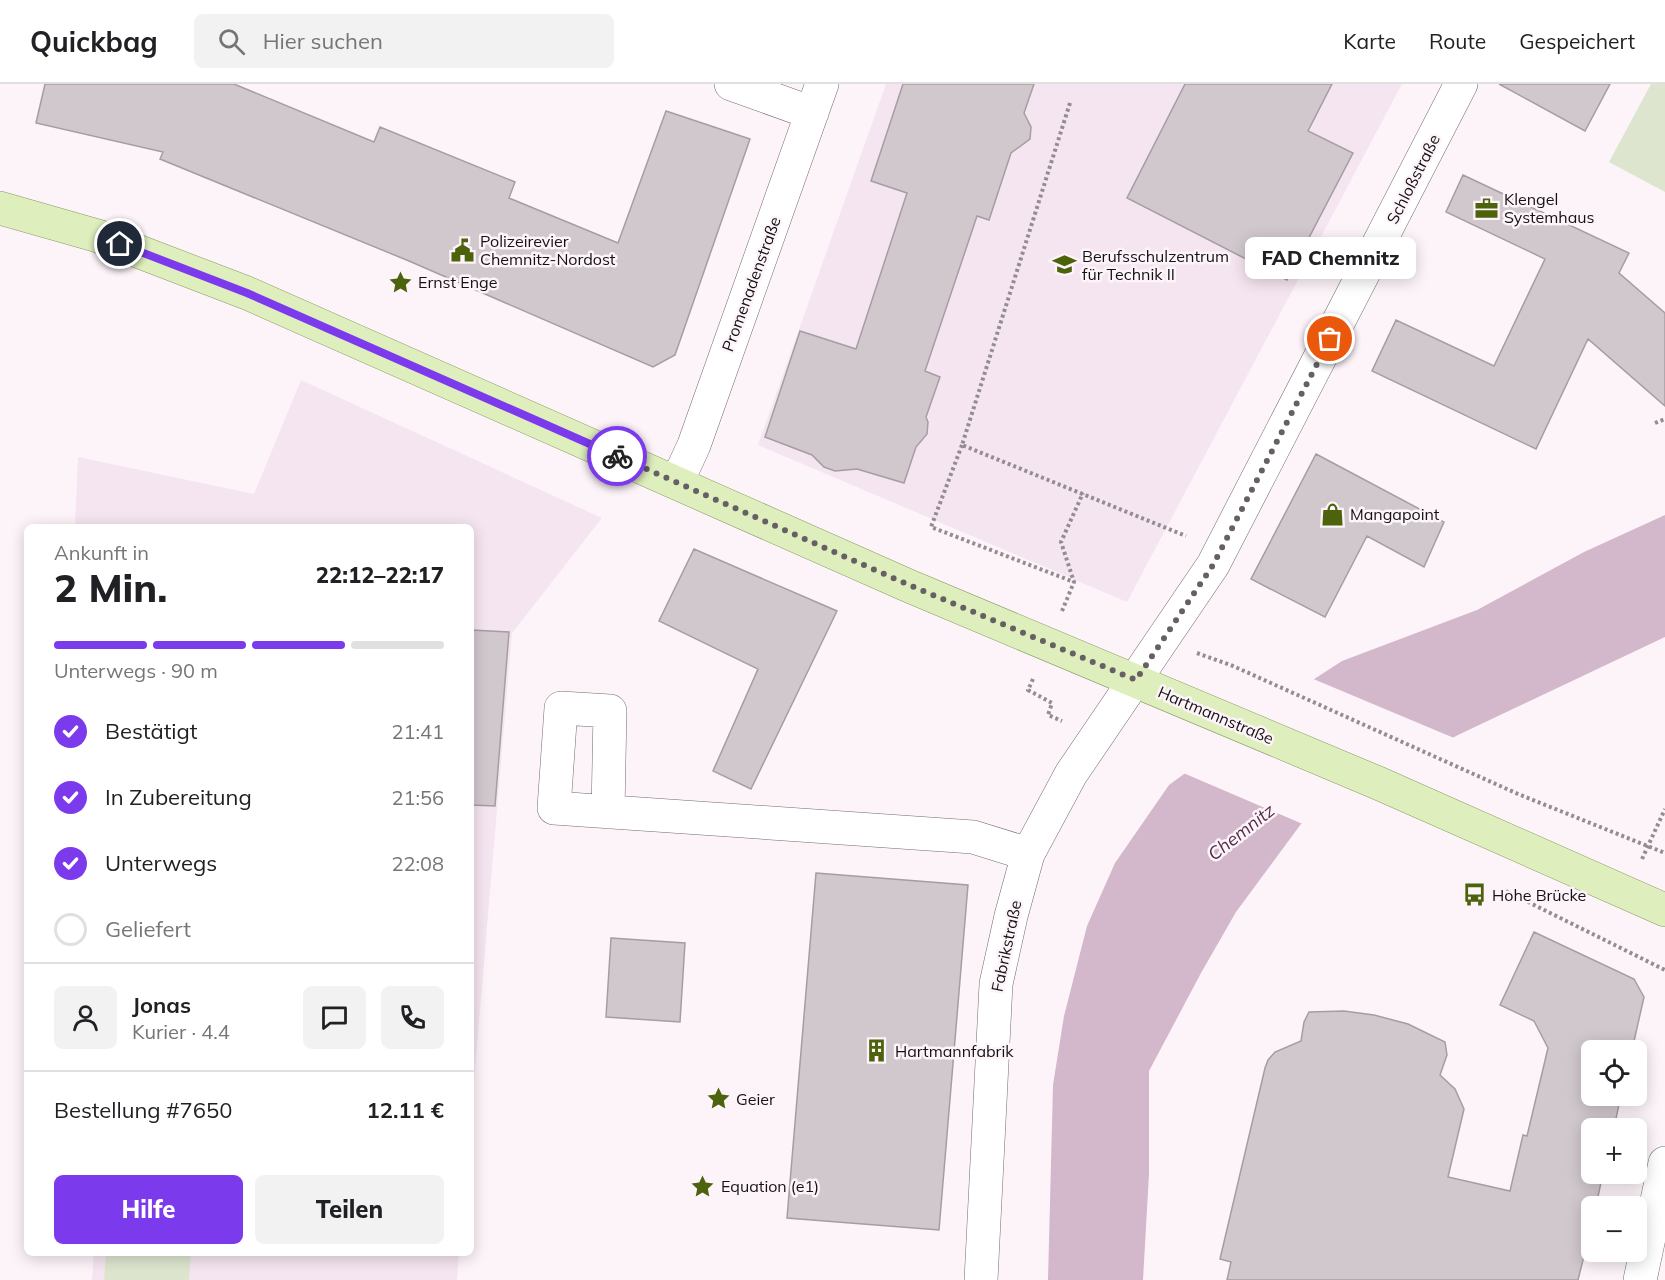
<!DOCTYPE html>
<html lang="de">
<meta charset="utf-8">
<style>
body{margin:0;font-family:Mulish,sans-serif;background:#f2f2f2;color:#202124;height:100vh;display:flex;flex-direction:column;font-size:22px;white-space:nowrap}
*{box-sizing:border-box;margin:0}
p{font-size:20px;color:#757577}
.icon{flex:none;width:33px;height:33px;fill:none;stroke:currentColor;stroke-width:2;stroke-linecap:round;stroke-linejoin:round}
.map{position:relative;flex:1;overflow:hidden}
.details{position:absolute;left:24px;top:440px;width:450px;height:732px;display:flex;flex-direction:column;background:#fff;border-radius:9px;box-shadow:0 3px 15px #0003}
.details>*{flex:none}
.buttons{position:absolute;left:1581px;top:956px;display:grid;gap:12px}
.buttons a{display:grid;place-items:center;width:66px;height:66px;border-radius:9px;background:#fff;box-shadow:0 3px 15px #0003;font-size:30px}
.pin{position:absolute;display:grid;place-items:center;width:51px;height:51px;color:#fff;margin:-26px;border:3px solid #fff;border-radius:50%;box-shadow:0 2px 6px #0007}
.courier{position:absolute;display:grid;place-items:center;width:60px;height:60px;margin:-30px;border:4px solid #7c3aed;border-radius:50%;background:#fff;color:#222;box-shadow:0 2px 8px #0007}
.bubble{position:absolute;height:42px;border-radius:9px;background:#fff;box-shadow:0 3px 15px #0003;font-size:20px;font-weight:800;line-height:42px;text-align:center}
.headline em{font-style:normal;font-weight:800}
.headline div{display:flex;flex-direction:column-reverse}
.headline{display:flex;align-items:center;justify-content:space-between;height:102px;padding:0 30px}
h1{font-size:39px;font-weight:800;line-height:45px}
.bar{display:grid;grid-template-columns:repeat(4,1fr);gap:9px 6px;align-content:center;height:72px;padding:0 30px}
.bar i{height:8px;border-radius:4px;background:#e0e0e0}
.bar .selected{background:#7c3aed}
.bar p{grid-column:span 4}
.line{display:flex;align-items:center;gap:15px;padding:0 30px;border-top:2px solid #e0e0e0}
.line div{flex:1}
.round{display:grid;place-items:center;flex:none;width:63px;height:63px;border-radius:9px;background:#f2f2f2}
ol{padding:0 30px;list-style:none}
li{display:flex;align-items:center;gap:18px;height:66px}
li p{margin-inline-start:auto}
li .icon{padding:6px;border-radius:50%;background:#7c3aed;color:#fff;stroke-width:4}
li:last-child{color:#757577}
li i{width:33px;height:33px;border:3px solid #e0e0e0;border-radius:50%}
.cta{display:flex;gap:12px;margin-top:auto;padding:12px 30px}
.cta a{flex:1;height:69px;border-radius:9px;background:#7c3aed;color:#fff;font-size:24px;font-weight:800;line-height:69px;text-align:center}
.cta a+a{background:#f2f2f2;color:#202124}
header{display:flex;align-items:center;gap:36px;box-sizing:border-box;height:84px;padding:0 30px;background:#fff;border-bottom:2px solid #e0e0e0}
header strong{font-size:28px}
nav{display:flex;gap:33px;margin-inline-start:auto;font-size:21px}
.search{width:420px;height:54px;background:#f2f2f2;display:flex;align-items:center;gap:15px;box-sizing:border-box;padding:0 21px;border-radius:9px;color:#757577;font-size:22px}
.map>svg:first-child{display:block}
.built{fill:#f5e5f0}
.green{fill:#dde5cf}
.water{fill:#d3b7cb}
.pier{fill:#fdf4fa}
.building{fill:#d1c8ce;stroke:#a69da3;stroke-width:1.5}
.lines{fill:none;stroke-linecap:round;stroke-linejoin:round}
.minor-casing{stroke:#736b70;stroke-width:34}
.major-casing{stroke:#899a64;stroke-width:34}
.path{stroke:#938d91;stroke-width:4;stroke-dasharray:3 3;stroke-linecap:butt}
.minor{stroke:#fff;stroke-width:33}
.major{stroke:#deeebc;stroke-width:33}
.done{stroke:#666064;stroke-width:6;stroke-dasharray:0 10.8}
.route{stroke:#7c3aed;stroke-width:8}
.labels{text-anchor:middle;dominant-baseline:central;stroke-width:5;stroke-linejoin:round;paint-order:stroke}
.street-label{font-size:16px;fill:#141113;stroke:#fdf4fa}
.poi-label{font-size:16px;fill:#141113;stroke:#fdf4fa;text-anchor:start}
.water-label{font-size:18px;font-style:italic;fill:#542d4a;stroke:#fdf4fa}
</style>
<header>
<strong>Quickbag</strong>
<div class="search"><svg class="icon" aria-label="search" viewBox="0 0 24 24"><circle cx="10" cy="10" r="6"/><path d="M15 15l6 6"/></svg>Hier suchen</div>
<nav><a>Karte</a><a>Route</a><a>Gespeichert</a></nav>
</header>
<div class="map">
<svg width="1665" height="1196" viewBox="0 0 1665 1196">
<rect width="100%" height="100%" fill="#fdf4fa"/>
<path class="built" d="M886,0H1402L1127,518L758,361Z
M301,296L602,434L512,549L471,1032V442H75L78,373L254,410Z
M94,1169H459L457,1196H92Z"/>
<path class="green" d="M1651,0H1665V108L1609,78Z
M106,1169H191L189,1196H104Z"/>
<path class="water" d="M1665,431V553L1458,651L1390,687L1301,740L1236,828L1201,889L1149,987V1090L1143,1196H1048L1053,1001L1064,932L1087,842L1115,779L1169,701L1305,601L1342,577L1477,526L1584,468Z"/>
<path class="pier" d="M1311,594L1454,654L1305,741L1181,688Z"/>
<path class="building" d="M45,0H234L374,58L380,43L515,98L509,114L618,159L666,27L750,55L675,271L653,283L409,177L160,75L163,68L36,39Z
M903,0H1034L1024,29L1031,43L1030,55L1011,69L989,136L977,132L925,287L940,293L926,333L928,338L927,350L916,363L904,399L857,385L835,387L824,383L812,371L765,353L800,247L856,265L907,109L871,97Z
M1185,0H1332L1308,47L1353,69L1287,196L1127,114Z
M1499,0H1610L1585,47Z
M1463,91L1629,169L1619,189L1665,229V322L1588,255L1536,365L1372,287L1396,236L1494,282L1545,175L1446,128Z
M1316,370L1444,438L1424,483L1367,452L1325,533L1251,495Z
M694,465L837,527L751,705L713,687L758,585L659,537Z
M471,546L509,548L495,722L471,721Z
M816,789L968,801L939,1146L787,1134Z
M1534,848L1634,895L1644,913L1632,966H1592V1011H1621L1614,1044H1592V1089H1603L1596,1122H1592V1140L1578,1196H1227L1231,1178L1220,1175L1265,984L1268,976L1275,968L1301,957L1304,938L1309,928L1344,927L1374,931L1408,940L1445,958L1447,971L1440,991L1455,1005L1464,1025L1448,1093L1510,1107L1523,1051L1527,1052L1548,964L1534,937L1500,921Z
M611,854L685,859L680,938L606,933Z"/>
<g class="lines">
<defs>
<path id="minor" d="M731,0L812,29
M677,398L694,361L822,0
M608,728L610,627L561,624L554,724L973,753L1028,770
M981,1196L996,900L1011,832L1028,770L1071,690L1213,481L1461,0
M1640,1196L1665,1079"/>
<path id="major" d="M0,124L98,152L247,209L909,502L1378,699L1665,826"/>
</defs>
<use href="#minor" class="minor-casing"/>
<use href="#major" class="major-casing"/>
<path class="path" d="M1070,19L962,361L1186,452
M1655,339L1665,335
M962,361L931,443L1074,498
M1062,527L1074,498L1061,458L1083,409
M1197,569L1233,582L1518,710L1665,769
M1033,595L1028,606L1052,619L1048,631L1062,637
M1642,775L1665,725
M1506,807L1665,886"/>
<use href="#minor" class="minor"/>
<use href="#major" class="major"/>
</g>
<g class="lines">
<path class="done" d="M617,372L909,501L1136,596L1213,481L1330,255"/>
<path class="route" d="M120,160L247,209L617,372"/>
</g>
<defs>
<symbol id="office-bare" viewBox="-9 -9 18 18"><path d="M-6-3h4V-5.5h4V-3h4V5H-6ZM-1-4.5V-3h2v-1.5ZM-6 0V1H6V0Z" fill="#4d620d" stroke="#fdf4fa" stroke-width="2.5" paint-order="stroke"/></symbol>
<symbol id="civic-bare" viewBox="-9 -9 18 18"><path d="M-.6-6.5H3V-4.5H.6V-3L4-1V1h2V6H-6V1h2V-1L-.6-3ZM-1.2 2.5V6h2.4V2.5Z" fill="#4d620d" stroke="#fdf4fa" stroke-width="2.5" paint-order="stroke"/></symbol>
<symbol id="school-bare" viewBox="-9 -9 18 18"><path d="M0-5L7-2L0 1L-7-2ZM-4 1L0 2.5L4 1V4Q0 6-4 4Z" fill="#4d620d" stroke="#fdf4fa" stroke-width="2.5" paint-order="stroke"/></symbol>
<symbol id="sight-bare" viewBox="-9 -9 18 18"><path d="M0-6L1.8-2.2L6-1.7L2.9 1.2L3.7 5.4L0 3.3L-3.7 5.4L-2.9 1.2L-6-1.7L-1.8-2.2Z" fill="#4d620d" stroke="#fdf4fa" stroke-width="2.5" paint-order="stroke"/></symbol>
<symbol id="shop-bare" viewBox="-9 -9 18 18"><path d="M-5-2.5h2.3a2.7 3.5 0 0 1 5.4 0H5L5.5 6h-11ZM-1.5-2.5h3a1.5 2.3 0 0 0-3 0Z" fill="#4d620d" stroke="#fdf4fa" stroke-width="2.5" paint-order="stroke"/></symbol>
<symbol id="bus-bare" viewBox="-9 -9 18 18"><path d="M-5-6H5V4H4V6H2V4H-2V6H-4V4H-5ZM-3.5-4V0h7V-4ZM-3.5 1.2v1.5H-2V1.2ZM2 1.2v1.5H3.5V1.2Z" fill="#4d620d" stroke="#fdf4fa" stroke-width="2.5" paint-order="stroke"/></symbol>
<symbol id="building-bare" viewBox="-9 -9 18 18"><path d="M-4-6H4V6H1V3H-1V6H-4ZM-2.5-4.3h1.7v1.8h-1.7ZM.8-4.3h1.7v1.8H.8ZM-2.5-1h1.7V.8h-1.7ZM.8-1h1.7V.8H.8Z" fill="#4d620d" stroke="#fdf4fa" stroke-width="2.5" paint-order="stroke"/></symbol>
</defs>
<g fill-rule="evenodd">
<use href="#office-bare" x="1470" y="108" width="33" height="33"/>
<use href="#civic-bare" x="446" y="150" width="33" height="33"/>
<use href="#school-bare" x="1048" y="164" width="33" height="33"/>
<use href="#sight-bare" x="384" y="182" width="33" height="33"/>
<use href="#shop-bare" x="1316" y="414" width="33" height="33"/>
<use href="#bus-bare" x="1458" y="794" width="33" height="33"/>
<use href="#building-bare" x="860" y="950" width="33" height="33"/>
<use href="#sight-bare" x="702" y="998" width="33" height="33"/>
<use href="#sight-bare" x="686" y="1086" width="33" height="33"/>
</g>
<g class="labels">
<g class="street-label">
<text transform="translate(1413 95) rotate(-63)">Schloßstraße</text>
<text transform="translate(751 200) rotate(-70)">Promenadenstraße</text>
<text transform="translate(1216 631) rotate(23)">Hartmannstraße</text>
<text transform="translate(1006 862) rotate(-78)">Fabrikstraße</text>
</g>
<g class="poi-label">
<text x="1504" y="115">Klengel<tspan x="1504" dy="18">Systemhaus</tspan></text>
<text x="480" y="157">Polizeirevier<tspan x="480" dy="18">Chemnitz-Nordost</tspan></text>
<text x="1082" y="172">Berufsschulzentrum<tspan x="1082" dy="18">für Technik II</tspan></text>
<text x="418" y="198">Ernst Enge</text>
<text x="1350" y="430">Mangapoint</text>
<text x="1492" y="811">Hohe Brücke</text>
<text x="895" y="967">Hartmannfabrik</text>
<text x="736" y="1015">Geier</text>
<text x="721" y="1102">Equation (e1)</text>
</g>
<g class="water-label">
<text transform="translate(1241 748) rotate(-38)">Chemnitz</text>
</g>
</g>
</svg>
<div class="buttons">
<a><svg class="icon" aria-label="locate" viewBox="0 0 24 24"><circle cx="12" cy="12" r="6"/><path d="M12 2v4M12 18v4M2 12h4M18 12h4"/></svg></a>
<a>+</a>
<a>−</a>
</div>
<div class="pin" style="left:1330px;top:255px;background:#ea580c"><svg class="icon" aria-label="bag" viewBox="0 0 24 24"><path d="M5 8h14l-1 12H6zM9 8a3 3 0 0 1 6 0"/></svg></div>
<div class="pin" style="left:120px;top:160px;background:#1f2937"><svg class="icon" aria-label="home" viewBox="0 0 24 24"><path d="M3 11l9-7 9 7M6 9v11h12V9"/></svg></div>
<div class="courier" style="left:617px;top:372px"><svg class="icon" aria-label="bike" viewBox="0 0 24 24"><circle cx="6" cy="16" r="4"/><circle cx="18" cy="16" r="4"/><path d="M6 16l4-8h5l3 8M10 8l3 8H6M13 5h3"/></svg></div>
<div class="bubble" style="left:1245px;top:153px;width:171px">FAD Chemnitz</div>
<section class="details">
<div class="headline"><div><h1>2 Min.</h1><p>Ankunft in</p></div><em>22:12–22:17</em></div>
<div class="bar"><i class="selected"></i><i class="selected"></i><i class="selected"></i><i></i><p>Unterwegs · 90 m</p></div>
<ol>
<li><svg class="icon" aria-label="check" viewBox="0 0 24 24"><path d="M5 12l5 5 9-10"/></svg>Bestätigt<p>21:41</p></li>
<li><svg class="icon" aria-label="check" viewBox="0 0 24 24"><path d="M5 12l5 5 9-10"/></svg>In Zubereitung<p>21:56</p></li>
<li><svg class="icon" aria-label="check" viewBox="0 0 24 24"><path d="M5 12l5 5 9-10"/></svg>Unterwegs<p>22:08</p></li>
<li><i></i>Geliefert</li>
</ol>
<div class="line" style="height:108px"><a class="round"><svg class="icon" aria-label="person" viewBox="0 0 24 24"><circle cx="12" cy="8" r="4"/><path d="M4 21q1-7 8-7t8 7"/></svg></a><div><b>Jonas</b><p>Kurier · 4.4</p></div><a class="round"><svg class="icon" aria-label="chat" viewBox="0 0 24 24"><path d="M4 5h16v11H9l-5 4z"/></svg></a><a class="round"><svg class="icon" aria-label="phone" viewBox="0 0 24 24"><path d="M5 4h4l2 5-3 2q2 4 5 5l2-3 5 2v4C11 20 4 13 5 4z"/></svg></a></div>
<div class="line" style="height:78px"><div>Bestellung #7650</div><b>12.11 €</b></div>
<div class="cta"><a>Hilfe</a><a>Teilen</a></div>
</section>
</div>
